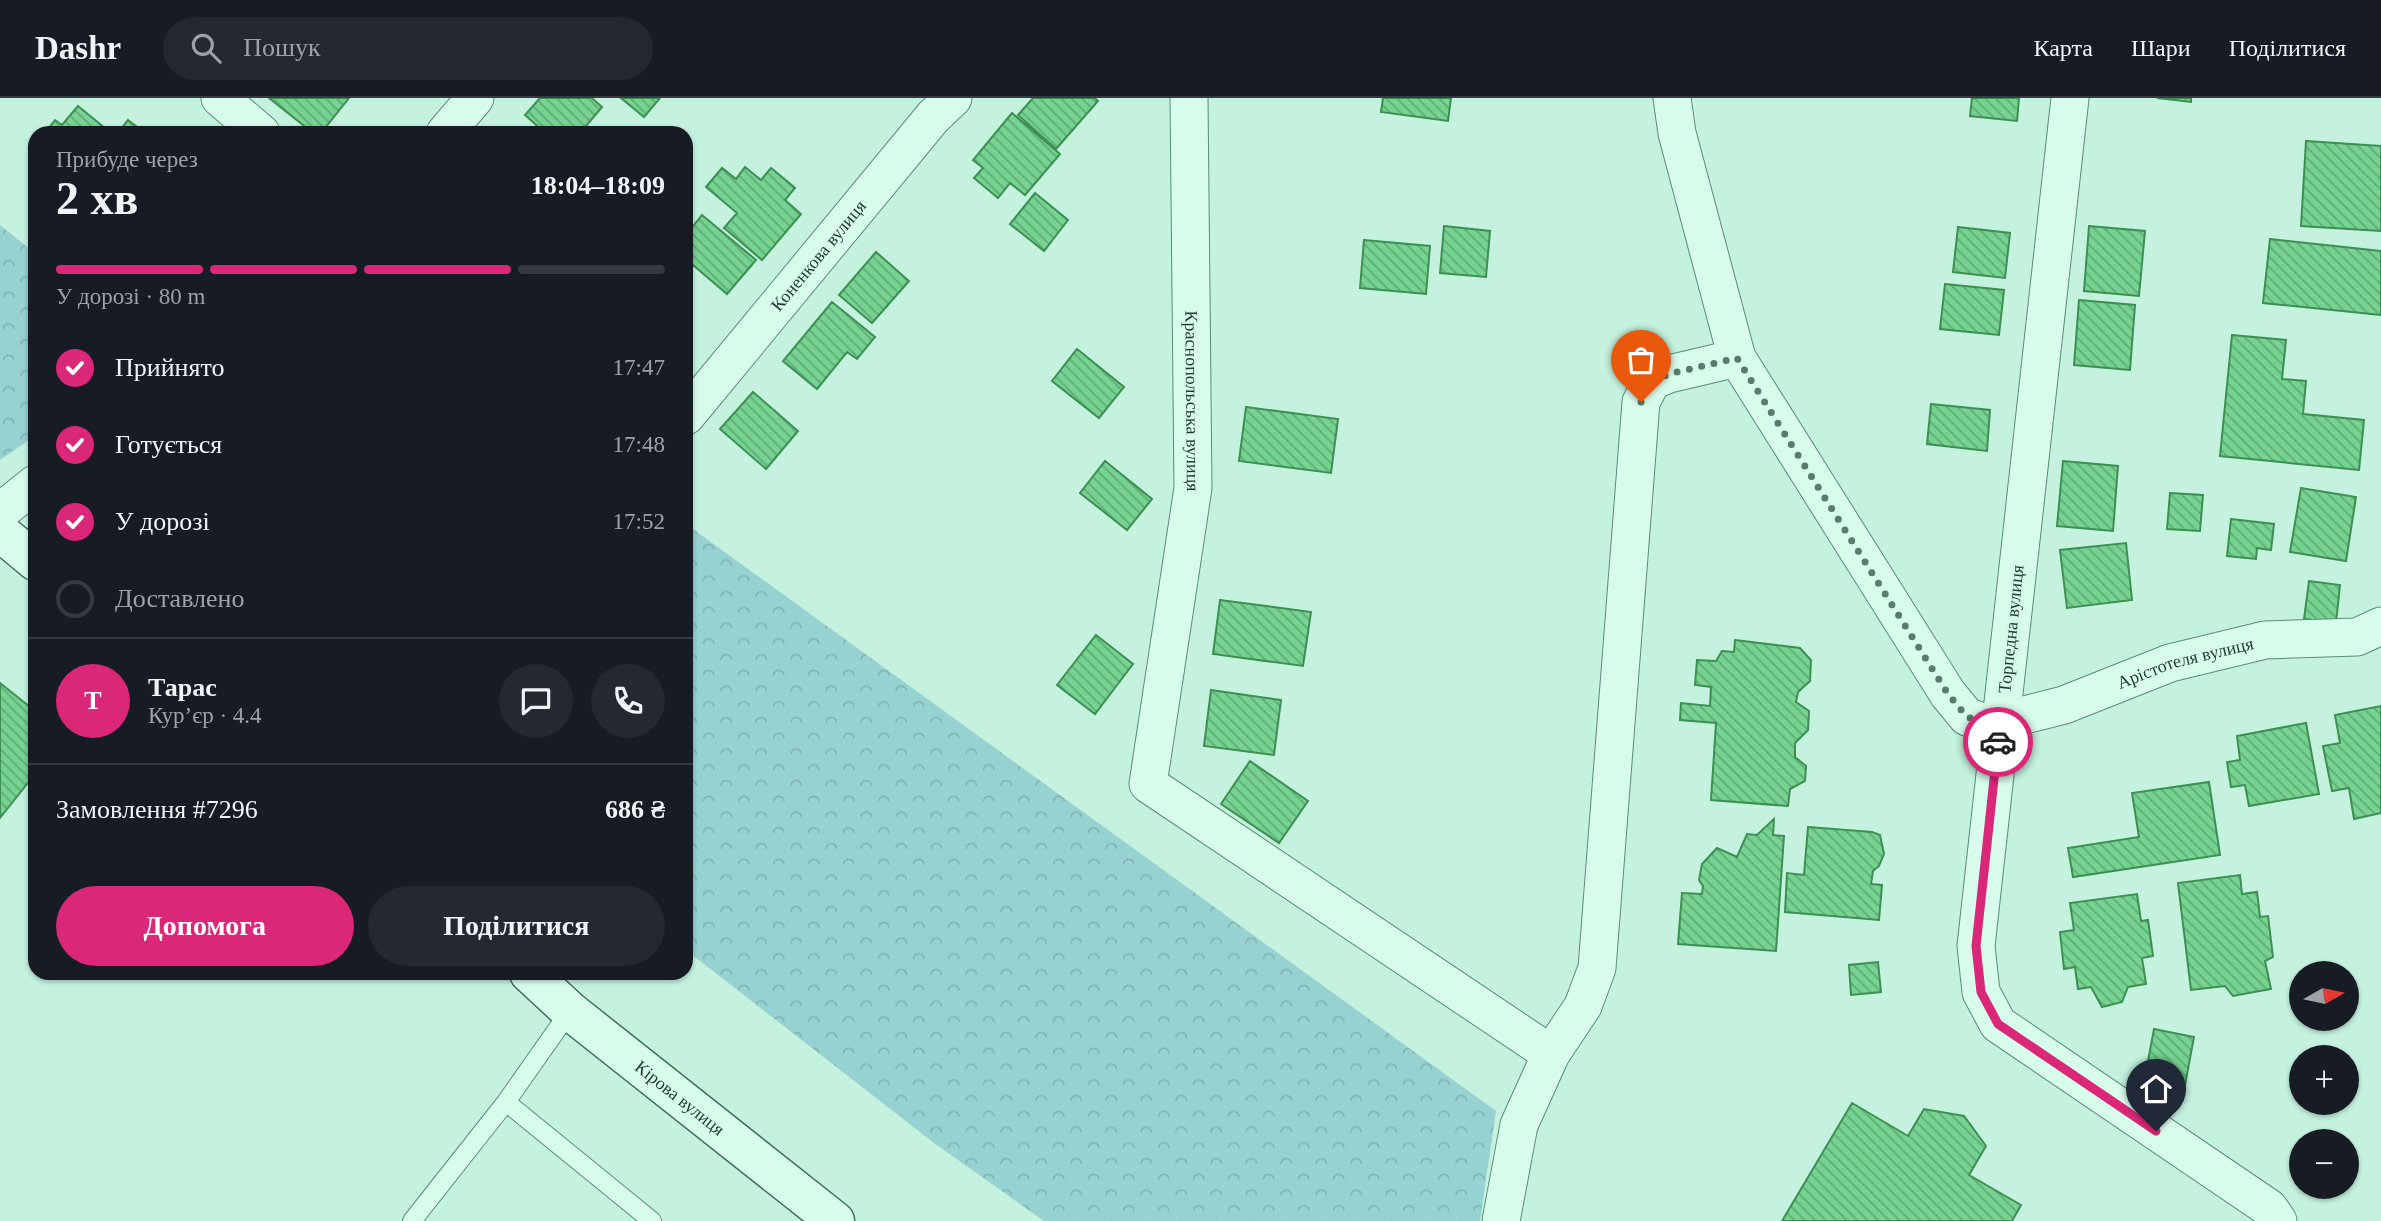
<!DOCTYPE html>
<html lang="uk">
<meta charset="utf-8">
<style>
body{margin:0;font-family:Georgia,serif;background:#242831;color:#f1f3f6;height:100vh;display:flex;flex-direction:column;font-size:26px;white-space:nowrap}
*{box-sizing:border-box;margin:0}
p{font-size:23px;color:#9ea1a6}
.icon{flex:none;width:38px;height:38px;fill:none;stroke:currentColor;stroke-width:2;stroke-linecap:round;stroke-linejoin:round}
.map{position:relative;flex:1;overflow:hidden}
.drawer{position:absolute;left:28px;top:28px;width:665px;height:854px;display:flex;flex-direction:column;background:#171b24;border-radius:21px;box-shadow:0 2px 5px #0004}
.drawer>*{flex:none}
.needle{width:46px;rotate:81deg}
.buttons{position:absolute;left:2289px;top:863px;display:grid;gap:14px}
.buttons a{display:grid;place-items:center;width:70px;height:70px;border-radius:50%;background:#171b24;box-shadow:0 2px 5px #0004;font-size:35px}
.pin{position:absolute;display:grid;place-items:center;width:60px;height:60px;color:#fff;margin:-72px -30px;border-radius:50% 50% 50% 0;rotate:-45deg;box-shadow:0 0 7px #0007}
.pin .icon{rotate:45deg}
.courier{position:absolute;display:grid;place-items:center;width:70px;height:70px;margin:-35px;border:5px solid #db2777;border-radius:50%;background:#fff;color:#222;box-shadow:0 2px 9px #0007}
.head em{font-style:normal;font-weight:600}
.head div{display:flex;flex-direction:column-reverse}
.head{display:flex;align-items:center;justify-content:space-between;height:119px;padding:0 28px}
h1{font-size:46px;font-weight:600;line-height:52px}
.bar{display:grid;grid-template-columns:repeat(4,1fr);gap:10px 7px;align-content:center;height:84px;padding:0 28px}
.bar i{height:9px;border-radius:5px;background:#363941}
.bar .on{background:#db2777}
.bar p{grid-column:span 4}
.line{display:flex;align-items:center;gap:18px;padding:0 28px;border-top:2px solid #363941}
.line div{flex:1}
.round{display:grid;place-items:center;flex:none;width:74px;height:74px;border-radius:37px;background:#242831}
ol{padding:0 28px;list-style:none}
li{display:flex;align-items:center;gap:21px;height:77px}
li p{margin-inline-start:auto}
li .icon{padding:7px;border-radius:50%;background:#db2777;color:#fff;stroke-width:4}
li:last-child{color:#9ea1a6}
li i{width:38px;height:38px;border:4px solid #363941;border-radius:50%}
.primary-button{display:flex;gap:14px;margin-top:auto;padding:14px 28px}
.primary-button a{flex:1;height:80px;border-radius:42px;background:#db2777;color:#fff;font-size:28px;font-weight:600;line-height:80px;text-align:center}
.primary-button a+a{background:#242831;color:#f1f3f6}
header{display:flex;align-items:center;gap:42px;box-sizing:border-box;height:98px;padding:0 35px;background:#171b24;border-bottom:2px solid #363941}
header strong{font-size:33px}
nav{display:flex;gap:38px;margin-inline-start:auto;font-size:24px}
.search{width:490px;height:63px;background:#242831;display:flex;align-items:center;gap:18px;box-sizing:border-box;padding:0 24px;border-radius:38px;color:#9ea1a6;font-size:26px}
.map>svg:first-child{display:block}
.forest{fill:url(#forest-crowns)}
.building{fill:url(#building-back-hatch);stroke:#3c9052;stroke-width:2}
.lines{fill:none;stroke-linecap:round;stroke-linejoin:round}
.lane-casing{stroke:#588f6e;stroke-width:20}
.street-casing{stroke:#588f6e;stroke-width:39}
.secondary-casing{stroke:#3b714f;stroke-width:41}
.lane{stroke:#d8fcec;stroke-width:18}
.street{stroke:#d8fcec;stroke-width:37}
.secondary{stroke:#d8fcec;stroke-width:38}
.done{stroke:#587c68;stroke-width:7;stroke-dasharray:0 12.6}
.route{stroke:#db2777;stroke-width:9}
.labels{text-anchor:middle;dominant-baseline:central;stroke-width:7;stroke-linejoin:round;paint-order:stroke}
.street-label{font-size:18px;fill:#1e3d29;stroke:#d4f9e9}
</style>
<header>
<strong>Dashr</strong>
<div class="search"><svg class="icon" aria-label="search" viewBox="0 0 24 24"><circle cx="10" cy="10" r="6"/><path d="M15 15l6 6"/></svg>Пошук</div>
<nav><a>Карта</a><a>Шари</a><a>Поділитися</a></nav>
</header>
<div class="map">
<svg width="2381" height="1123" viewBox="0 0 2381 1123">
<defs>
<pattern id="forest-crowns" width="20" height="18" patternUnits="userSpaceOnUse" patternTransform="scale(1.75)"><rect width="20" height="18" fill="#96d2d1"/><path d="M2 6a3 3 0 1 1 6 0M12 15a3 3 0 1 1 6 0" fill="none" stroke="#81b5b3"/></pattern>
<pattern id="building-back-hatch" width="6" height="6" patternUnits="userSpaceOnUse" patternTransform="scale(1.75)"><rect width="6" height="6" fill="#76d391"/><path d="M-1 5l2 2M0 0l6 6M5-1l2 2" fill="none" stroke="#60ac76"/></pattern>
</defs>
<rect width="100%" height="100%" fill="#c4f2de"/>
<path class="forest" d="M0,127L35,155V338L0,362Z
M686,426L1496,1013L1480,1123H1044L934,1045L686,852Z"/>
<path class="building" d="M269,0H349L321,35H313Z
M540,0H592L602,9L580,35H545L525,17Z
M621,0H660L644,19Z
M1033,0H1095L1098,3L1056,51L1018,17Z
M1383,0H1451L1448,23L1381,14Z
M1972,0H2019L2017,23L1970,18Z
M2157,0H2191V4Z
M78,8L111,35H45L55,22L62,27Z
M1012,15L1060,56L1025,97L1010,85L998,100L974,80L983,70L973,62Z
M128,22L145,35H118Z
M2306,43L2381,48V133L2301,128Z
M745,69L761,82L771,70L795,90L785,102L801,116L762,162L724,130L737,115L706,89L722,70L736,81Z
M1035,95L1068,122L1044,153L1010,126Z
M702,117L756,162L727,196L686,161V137Z
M1444,128L1490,133L1486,179L1440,175Z
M2089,128L2145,133L2139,198L2084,193Z
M1958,129L2010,135L2005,180L1953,174Z
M2270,141L2381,153V217L2263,205Z
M1364,142L1430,148L1426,196L1360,190Z
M876,154L909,183L872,225L839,197Z
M1945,186L2004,192L1999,237L1940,231Z
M2079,202L2135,207L2130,272L2074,267Z
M832,204L875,239L857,261L847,254L817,291L783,263Z
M2232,237L2286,242L2282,281L2306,283L2303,316L2364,322L2359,372L2220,358Z
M1077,251L1124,289L1099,320L1052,283Z
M753,294L798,333L766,371L720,331Z
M1931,306L1990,312L1987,353L1927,346Z
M1246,309L1338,321L1331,375L1239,363Z
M1105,363L1152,401L1127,432L1080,395Z
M2063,363L2118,368L2113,433L2057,428Z
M2301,390L2356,399L2346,463L2290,454Z
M2170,395L2203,397L2200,433L2167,431Z
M2231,421L2274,426L2271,452L2257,450L2256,461L2227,458Z
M2126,445L2132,502L2067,510L2060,452Z
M2309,483L2340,487L2336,525L2304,521Z
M1220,502L1311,514L1303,568L1213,556Z
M1096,537L1133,566L1095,616L1057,587Z
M1735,542L1800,550L1811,562L1810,583L1798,594L1796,604L1809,613L1808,632L1795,645V659L1806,668L1805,683L1790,691L1788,708L1711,702L1716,625L1680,622L1681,605L1710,608L1711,589L1695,587L1697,562L1716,563L1722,553L1734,554Z
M0,585L35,613V676L0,720Z
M1211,592L1281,602L1274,657L1204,648Z
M2381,608V715L2354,721L2349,690L2332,693L2323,648L2340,645L2335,617Z
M2306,625L2319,696L2249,708L2245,687L2231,689L2227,664L2240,662L2237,638Z
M1250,663L1308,703L1279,745L1221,706Z
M2209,684L2220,757L2073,779L2068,750L2139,739L2132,695Z
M1774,721L1773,737L1784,738L1776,853L1678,846L1682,795L1702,796L1703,788L1699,782L1702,766L1717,750L1737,759L1747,736L1757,737Z
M1808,729L1872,734L1880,737L1884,756L1879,768L1873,773L1871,786L1882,787L1879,822L1785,814L1787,775L1804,777Z
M2240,777L2242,796L2257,794L2260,819L2268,818L2273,859L2265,863L2271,891L2233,898L2225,888L2191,892L2178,785Z
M2137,796L2141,823L2148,822L2153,858L2142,860L2146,886L2128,889L2122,904L2102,909L2091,889L2078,891L2075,869L2064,871L2060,834L2074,832L2070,805Z
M1878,864L1881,894L1851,897L1849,867Z
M2154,931L2194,939L2182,1003L2142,995Z
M1852,1005L1908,1038L1924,1011L1964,1018L1986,1048L1969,1077L2021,1107L2012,1123H1782Z"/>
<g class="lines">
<defs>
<path id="lane" d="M506,1004L570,913
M412,1123L506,1004L652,1123"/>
<g id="street">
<path d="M220,0L261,35"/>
<path id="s1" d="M1189,0L1193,390L1148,686L1551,956"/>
<path id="s2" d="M1672,0L1677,35L1737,260L1948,596L1967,619L2000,629L2001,623L2064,607L2170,565L2265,542L2357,539L2381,528"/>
<path d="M2070,0L1976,848L1981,894L1998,926L2269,1110L2278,1123"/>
<path d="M445,35L475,0"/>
<path id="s3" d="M686,318L933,19L953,0"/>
<path d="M0,414L35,386"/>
<path d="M1501,1123L1519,1027L1551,956L1583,908L1597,870L1641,304L1652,283L1669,276L1737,260"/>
</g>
<g id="secondary">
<path d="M0,434L35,463"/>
<path id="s4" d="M529,875L570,913L835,1123"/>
</g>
</defs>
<use href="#lane" class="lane-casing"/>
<use href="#street" class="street-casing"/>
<use href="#secondary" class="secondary-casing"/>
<use href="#lane" class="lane"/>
<use href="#street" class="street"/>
<use href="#secondary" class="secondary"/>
</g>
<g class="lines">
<path class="done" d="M1641,304L1652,283L1669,276L1737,260L1948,596L1967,619L2000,629L1998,644"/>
<path class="route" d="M1998,644L1976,848L1981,894L1998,926L2156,1033"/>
</g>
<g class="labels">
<g class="street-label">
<text stroke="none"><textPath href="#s3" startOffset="208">Коненкова вулиця</textPath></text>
<text stroke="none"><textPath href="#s1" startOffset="303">Краснопольська вулиця</textPath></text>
<text transform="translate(2011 531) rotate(-84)">Торпедна вулиця</text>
<text stroke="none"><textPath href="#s2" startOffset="929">Арістотеля вулиця</textPath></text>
<text stroke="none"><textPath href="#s4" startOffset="196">Кірова вулиця</textPath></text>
</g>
</g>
</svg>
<div class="buttons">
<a><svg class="needle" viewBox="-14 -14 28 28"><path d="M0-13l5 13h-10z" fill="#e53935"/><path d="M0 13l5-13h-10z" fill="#9ea1a6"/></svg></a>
<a>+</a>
<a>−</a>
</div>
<div class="pin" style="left:1641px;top:304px;background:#ea580c"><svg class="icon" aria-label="bag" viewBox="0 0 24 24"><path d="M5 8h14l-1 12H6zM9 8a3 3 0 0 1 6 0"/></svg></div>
<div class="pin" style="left:2156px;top:1033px;background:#1f2937"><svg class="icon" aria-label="home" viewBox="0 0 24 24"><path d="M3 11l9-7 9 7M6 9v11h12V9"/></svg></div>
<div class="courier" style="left:1998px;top:644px"><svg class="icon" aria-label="car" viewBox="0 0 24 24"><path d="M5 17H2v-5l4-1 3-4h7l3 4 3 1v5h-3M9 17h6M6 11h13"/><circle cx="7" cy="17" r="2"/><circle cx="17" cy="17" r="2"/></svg></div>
<section class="drawer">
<div class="head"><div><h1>2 хв</h1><p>Прибуде через</p></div><em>18:04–18:09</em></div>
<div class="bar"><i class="on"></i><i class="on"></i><i class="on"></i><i></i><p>У дорозі · 80 m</p></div>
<ol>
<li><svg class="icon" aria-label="check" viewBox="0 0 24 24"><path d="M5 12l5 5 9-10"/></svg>Прийнято<p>17:47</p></li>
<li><svg class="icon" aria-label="check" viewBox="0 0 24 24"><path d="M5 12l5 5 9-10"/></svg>Готується<p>17:48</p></li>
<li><svg class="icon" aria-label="check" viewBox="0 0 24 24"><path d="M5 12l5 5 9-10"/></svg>У дорозі<p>17:52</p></li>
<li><i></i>Доставлено</li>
</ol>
<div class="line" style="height:126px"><b class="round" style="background:#db2777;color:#fff">Т</b><div><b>Тарас</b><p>Кур’єр · 4.4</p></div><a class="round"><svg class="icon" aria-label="chat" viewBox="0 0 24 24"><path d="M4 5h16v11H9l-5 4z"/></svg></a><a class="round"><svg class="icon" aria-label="phone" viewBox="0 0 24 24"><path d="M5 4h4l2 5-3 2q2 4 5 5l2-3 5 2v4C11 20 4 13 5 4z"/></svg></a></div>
<div class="line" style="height:91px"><div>Замовлення #7296</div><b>686 ₴</b></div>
<div class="primary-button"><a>Допомога</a><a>Поділитися</a></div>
</section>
</div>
